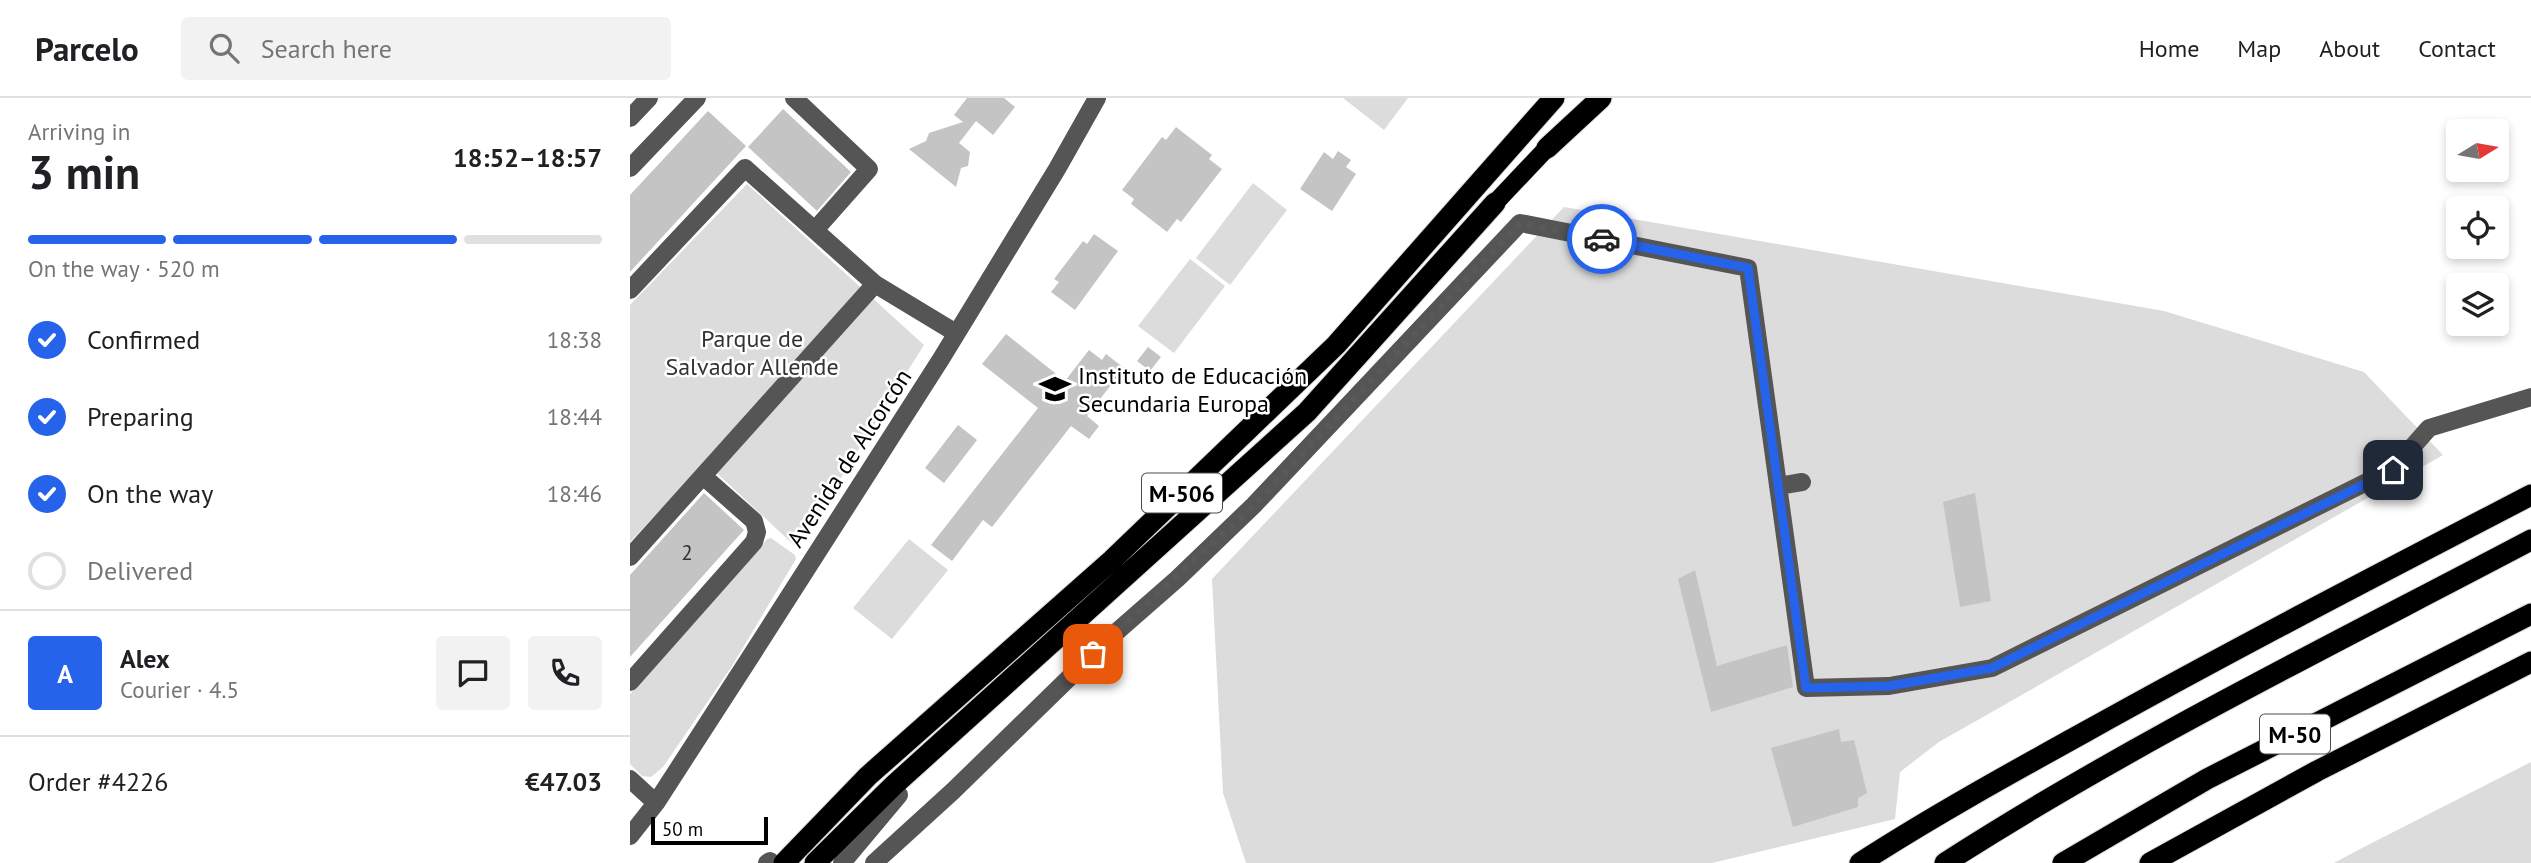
<!DOCTYPE html>
<meta charset="utf-8">
<style>
body{margin:0;font-family:"PT Sans",sans-serif;background:#f2f2f2;color:#202124;height:100vh;display:flex;flex-direction:column;font-size:26px;white-space:nowrap}
*{box-sizing:border-box;margin:0}
p{font-size:23px;color:#757577}
.icon{flex:none;width:38px;height:38px;fill:none;stroke:currentColor;stroke-width:2;stroke-linecap:round;stroke-linejoin:round}
.map{position:relative;flex:1;overflow:hidden}
.panel{display:flex;flex-direction:column;background:#fff;width:630px}
.panel>*{flex:none}
.needle{width:46px;rotate:79deg}
.fabs{position:absolute;left:1816px;top:21px;display:grid;gap:14px}
.fabs a{display:grid;place-items:center;width:63px;height:63px;border-radius:7px;background:#fff;box-shadow:0 4px 10px #0003;font-size:35px}
.scale{position:absolute;left:21px;bottom:18px;width:117px;box-sizing:border-box;padding-left:7px;border:4px solid #000;border-top:0;font-size:19px;line-height:24px;white-space:nowrap;color:#000;-webkit-text-stroke:5px #fff;paint-order:stroke}
.pin{position:absolute;display:grid;place-items:center;width:60px;height:60px;color:#fff;margin:-30px;border-radius:14px;box-shadow:0 4px 10px #0006}
.courier{position:absolute;display:grid;place-items:center;width:70px;height:70px;margin:-35px;border:5px solid #2563eb;border-radius:50%;background:#fff;color:#222;box-shadow:0 2px 9px #0007}
.headline em{font-style:normal;font-weight:700}
.headline div{display:flex;flex-direction:column-reverse}
.headline{display:flex;align-items:center;justify-content:space-between;height:119px;padding:0 28px}
h1{font-size:46px;font-weight:700;line-height:52px}
.bar{display:grid;grid-template-columns:repeat(4,1fr);gap:10px 7px;align-content:center;height:84px;padding:0 28px}
.bar i{height:9px;border-radius:5px;background:#e0e0e0}
.bar .selected{background:#2563eb}
.bar p{grid-column:span 4}
.line{display:flex;align-items:center;gap:18px;padding:0 28px;border-top:2px solid #e0e0e0}
.line div{flex:1}
.round{display:grid;place-items:center;flex:none;width:74px;height:74px;border-radius:7px;background:#f2f2f2}
ol{padding:0 28px;list-style:none}
li{display:flex;align-items:center;gap:21px;height:77px}
li p{margin-inline-start:auto}
li .icon{padding:7px;border-radius:50%;background:#2563eb;color:#fff;stroke-width:4}
li:last-child{color:#757577}
li i{width:38px;height:38px;border:4px solid #e0e0e0;border-radius:50%}
header{display:flex;align-items:center;gap:42px;box-sizing:border-box;height:98px;padding:0 35px;background:#fff;border-bottom:2px solid #e0e0e0}
header strong{font-size:33px}
nav{display:flex;gap:38px;margin-inline-start:auto;font-size:24px}
.search{width:490px;height:63px;background:#f2f2f2;display:flex;align-items:center;gap:18px;box-sizing:border-box;padding:0 24px;border-radius:7px;color:#757577;font-size:26px}
main{display:flex;flex:1;min-height:0}
.map>svg:first-child{display:block}
.green{fill:#dcdcdc}
.building{fill:#c4c4c4}
.lines{fill:none;stroke-linecap:round;stroke-linejoin:round}
.major-casing{stroke:#dbdbdb;stroke-width:19}
.highway-casing{stroke:#dbdbdb;stroke-width:23}
.minor{stroke:#555;stroke-width:18}
.major{stroke:#000;stroke-width:18}
.highway{stroke:#000;stroke-width:21}
.done{stroke:#595959;stroke-width:7;stroke-dasharray:0 12.6}
.route{stroke:#2563eb;stroke-width:9}
.labels{text-anchor:middle;dominant-baseline:central;stroke-width:5;stroke-linejoin:round;paint-order:stroke}
.number-label{font-size:21px;fill:#313131}
.shield{fill:#fff;stroke:#4c4c4c;stroke-width:2}
.shield-label{font-size:23px;font-weight:bold;fill:#000}
.park-label{font-size:24px;fill:#333;stroke:#fff}
.poi-label{font-size:24px;fill:#000;stroke:#fff;text-anchor:start}
.street-label{font-size:24px;fill:#000;stroke:#fff}
</style>
<header>
<strong>Parcelo</strong>
<div class="search"><svg class="icon" aria-label="search" viewBox="0 0 24 24"><circle cx="10" cy="10" r="6"/><path d="M15 15l6 6"/></svg>Search here</div>
<nav><a>Home</a><a>Map</a><a>About</a><a>Contact</a></nav>
</header>
<main>
<section class="panel">
<div class="headline"><div><h1>3 min</h1><p>Arriving in</p></div><em>18:52–18:57</em></div>
<div class="bar"><i class="selected"></i><i class="selected"></i><i class="selected"></i><i></i><p>On the way · 520 m</p></div>
<ol>
<li><svg class="icon" aria-label="check" viewBox="0 0 24 24"><path d="M5 12l5 5 9-10"/></svg>Confirmed<p>18:38</p></li>
<li><svg class="icon" aria-label="check" viewBox="0 0 24 24"><path d="M5 12l5 5 9-10"/></svg>Preparing<p>18:44</p></li>
<li><svg class="icon" aria-label="check" viewBox="0 0 24 24"><path d="M5 12l5 5 9-10"/></svg>On the way<p>18:46</p></li>
<li><i></i>Delivered</li>
</ol>
<div class="line" style="height:126px"><b class="round" style="background:#2563eb;color:#fff">A</b><div><b>Alex</b><p>Courier · 4.5</p></div><a class="round"><svg class="icon" aria-label="chat" viewBox="0 0 24 24"><path d="M4 5h16v11H9l-5 4z"/></svg></a><a class="round"><svg class="icon" aria-label="phone" viewBox="0 0 24 24"><path d="M5 4h4l2 5-3 2q2 4 5 5l2-3 5 2v4C11 20 4 13 5 4z"/></svg></a></div>
<div class="line" style="height:91px"><div>Order #4226</div><b>€47.03</b></div>
</section>
<div class="map">
<svg width="1901" height="765" viewBox="0 0 1901 765">
<rect width="100%" height="100%" fill="#fff"/>
<path class="green" d="M713,0H778L754,32Z
M623,85L657,112L600,187L566,160Z
M117,86L294,247L167,450L75,364L0,444V207Z
M934,109L1534,213L1734,274L1813,357L1309,644L1270,674L1265,721L1082,765H616L593,695L582,481Z
M560,161L595,188L544,255L508,228Z
M141,440L165,457L166,461L102,568L33,669L21,679L12,678L0,666V596L137,441Z
M279,441L318,472L262,541L223,510Z
M1901,664V765H1704L1732,750Z"/>
<path class="building" d="M337,0H374L385,9L363,37L346,23L329,45L340,54L338,68L331,70L326,89L279,51L296,43L299,35L333,24L324,17Z
M153,11L221,74L187,113L118,49Z
M78,13L116,48L0,174V97Z
M546,29L582,57L579,61L592,71L551,124L547,121L537,134L501,106L504,101L492,92L532,39L536,42Z
M708,53L721,62L716,69L726,76L702,113L670,91L694,54L703,61Z
M464,136L488,153L445,212L421,194L429,184L424,181L453,143L457,146Z
M376,236L435,283L459,252L472,262L476,256L494,270L457,318L469,328L459,341L441,328L362,429L353,422L322,463L301,447L408,310L352,266Z
M518,249L531,259L520,273L507,263Z
M328,327L347,342L314,385L295,370Z
M74,395L114,432L0,559V477Z
M1345,395L1361,503L1330,509L1313,404Z
M1065,472L1087,568L1157,547L1163,589L1081,614L1048,481Z
M1209,631L1211,644L1224,642L1237,695L1228,700V709L1163,729L1141,650Z"/>
<g class="lines">
<defs>
<path id="major" d="M865,105L917,50"/>
<path id="highway" d="M917,50L971,0
M154,765L238,678L482,462L706,247L924,0
M185,765L264,687L677,314L865,105
M1230,765C1303,718 1379,676 1455,634C1602,552 1751,475 1901,397
M1315,765C1503,644 1704,546 1901,442
M1433,765L1577,681L1901,516
M1520,765L1687,673L1901,564"/>
</defs>
<use href="#major" class="major-casing"/>
<use href="#highway" class="highway-casing"/>
<path class="minor" d="M164,0L239,71L185,132
M0,20L19,0
M0,70L67,0
M245,186L326,235
M0,192L115,70L245,186L0,459
M1148,388L1172,384
M0,584L124,444L127,434L124,423L73,378
M0,681L26,705
M0,738L26,705L121,558L311,261L427,71L467,0
M137,765L140,763
M212,765L269,697
M244,765L323,693L483,537L547,481L624,407L890,125L1118,170L1176,590L1259,588L1362,570L1763,371L1799,330L1901,299"/>
<use href="#major" class="major"/>
<use href="#highway" class="highway"/>
</g>
<g class="lines">
<path class="done" d="M463,556L624,407L890,125L972,141"/>
<path class="route" d="M972,141L1118,170L1176,590L1259,588L1362,570L1763,372"/>
</g>
<defs>
<symbol id="school-bare" viewBox="-9 -9 18 18"><path d="M0-5L7-2L0 1L-7-2ZM-4 1L0 2.5L4 1V4Q0 6-4 4Z" fill="#000" stroke="#fff" stroke-width="2.5" paint-order="stroke"/></symbol>
</defs>
<g fill-rule="evenodd">
<use href="#school-bare" x="403" y="269" width="44" height="44"/>
</g>
<g class="labels">
<g class="number-label">
<text x="57" y="454">2</text>
</g>
<g class="shield">
<rect x="512" y="375.5" width="80" height="39" rx="5"/>
<rect x="1630" y="616.5" width="70" height="39" rx="5"/>
</g>
<g class="shield-label">
<text x="552" y="395">M-506</text>
<text x="1665" y="636">M-50</text>
</g>
<g class="park-label">
<text x="122" y="240">Parque de<tspan x="122" dy="28">Salvador Allende</tspan></text>
</g>
<g class="poi-label">
<text x="448" y="277">Instituto de Educación<tspan x="448" dy="28">Secundaria Europa</tspan></text>
</g>
<g class="street-label">
<text transform="translate(219 360) rotate(-57)">Avenida de Alcorcón</text>
</g>
</g>
</svg>
<div class="fabs">
<a><svg class="needle" viewBox="-14 -14 28 28"><path d="M0-13l5 13h-10z" fill="#e53935"/><path d="M0 13l5-13h-10z" fill="#757577"/></svg></a>
<a><svg class="icon" aria-label="locate" viewBox="0 0 24 24"><circle cx="12" cy="12" r="6"/><path d="M12 2v4M12 18v4M2 12h4M18 12h4"/></svg></a>
<a><svg class="icon" aria-label="layers" viewBox="0 0 24 24"><path d="M12 4l9 5-9 5-9-5zM3 14l9 5 9-5"/></svg></a>
</div>
<div class="scale">50 m</div>
<div class="pin" style="left:463px;top:556px;background:#ea580c"><svg class="icon" aria-label="bag" viewBox="0 0 24 24"><path d="M5 8h14l-1 12H6zM9 8a3 3 0 0 1 6 0"/></svg></div>
<div class="pin" style="left:1763px;top:372px;background:#1f2937"><svg class="icon" aria-label="home" viewBox="0 0 24 24"><path d="M3 11l9-7 9 7M6 9v11h12V9"/></svg></div>
<div class="courier" style="left:972px;top:141px"><svg class="icon" aria-label="car" viewBox="0 0 24 24"><path d="M5 17H2v-5l4-1 3-4h7l3 4 3 1v5h-3M9 17h6M6 11h13"/><circle cx="7" cy="17" r="2"/><circle cx="17" cy="17" r="2"/></svg></div>
</div>
</main>
